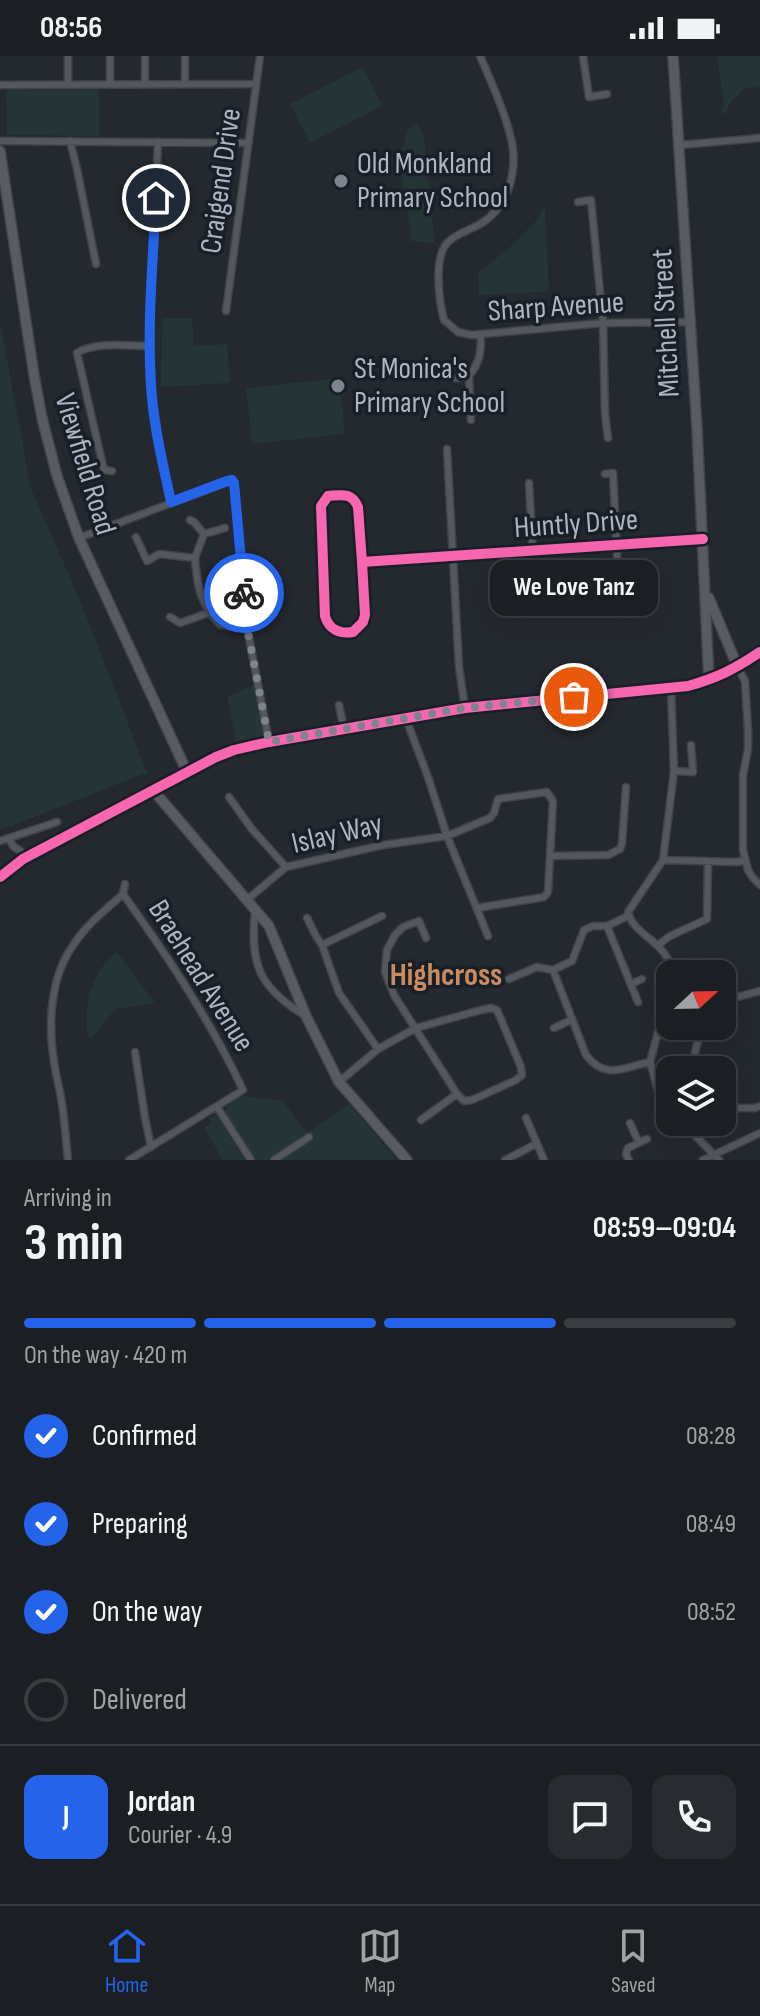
<!DOCTYPE html>
<meta charset="utf-8">
<style>
body{margin:0;font-family:"Sofia Sans Condensed",sans-serif;background:#282c30;color:#f1f3f6;height:100vh;display:flex;flex-direction:column;font-size:30px;white-space:nowrap}
*{box-sizing:border-box;margin:0}
p{font-size:26px;color:#a0a2a6}
.icon{flex:none;width:44px;height:44px;fill:none;stroke:currentColor;stroke-width:2;stroke-linecap:round;stroke-linejoin:round}
.map{position:relative;height:1104px;overflow:hidden}
.panel{display:flex;flex-direction:column;background:#1b1f23;flex:1}
.panel>*{flex:none}
.needle{width:52px;rotate:68deg}
.fabs{position:absolute;left:656px;top:904px;display:grid;gap:16px}
.fabs a{display:grid;place-items:center;width:80px;height:80px;border-radius:16px;background:#1b1f23;box-shadow:0 8px 32px #0002,0 0 0 2px #393d41;font-size:40px}
.pin{position:absolute;display:grid;place-items:center;width:68px;height:68px;color:#fff;margin:-34px;border:4px solid #fff;border-radius:50%;box-shadow:0 2px 8px #0007}
.courier{position:absolute;display:grid;place-items:center;width:80px;height:80px;margin:-40px;border:6px solid #2563eb;border-radius:50%;background:#fff;color:#222;box-shadow:0 2px 10px #0007}
.bubble{position:absolute;height:56px;border-radius:16px;background:#1b1f23;box-shadow:0 8px 32px #0002,0 0 0 2px #393d41;font-size:26px;font-weight:700;line-height:56px;text-align:center}
.overview em{font-style:normal;font-weight:700}
.overview div{display:flex;flex-direction:column-reverse}
.overview{display:flex;align-items:center;justify-content:space-between;height:136px;padding:0 24px}
h1{font-size:52px;font-weight:700;line-height:60px}
.bar{display:grid;grid-template-columns:repeat(4,1fr);gap:12px 8px;align-content:center;height:96px;padding:0 24px}
.bar i{height:10px;border-radius:6px;background:#393d41}
.bar .on{background:#2563eb}
.bar p{grid-column:span 4}
.line{display:flex;align-items:center;gap:20px;padding:0 24px;border-top:2px solid #393d41}
.line div{flex:1}
.round{display:grid;place-items:center;flex:none;width:84px;height:84px;border-radius:16px;background:#282c30}
ol{padding:0 24px;list-style:none}
li{display:flex;align-items:center;gap:24px;height:88px}
li p{margin-inline-start:auto}
li .icon{padding:8px;border-radius:50%;background:#2563eb;color:#fff;stroke-width:4}
li:last-child{color:#a0a2a6}
li i{width:44px;height:44px;border:4px solid #393d41;border-radius:50%}
.status{display:flex;justify-content:space-between;align-items:center;height:56px;padding:0 40px;background:#1b1f23;direction:ltr}
.status svg{height:22px;fill:currentColor}
.dock{display:flex;justify-content:space-around;align-items:center;height:112px;border-top:2px solid #393d41;background:#1b1f23;font-size:22px;color:#a0a2a6}
.dock a{display:grid;justify-items:center;gap:4px}
.dock .on{color:#2563eb}
.map>svg:first-child{display:block}
.green{fill:#253435}
.lines{fill:none;stroke-linecap:round;stroke-linejoin:round}
.street-casing{stroke:#404448;stroke-width:9}
.secondary-casing{stroke:#41454c;stroke-width:12}
.street{stroke:#54575d;stroke-width:6}
.secondary{stroke:#585c62;stroke-width:9}
.cycleway-casing{stroke:#191f28;stroke-width:15}
.cycleway{stroke:#f766af;stroke-width:10}
.done{stroke:#7d848e;stroke-width:8;stroke-dasharray:0 14.4}
.route{stroke:#2563eb;stroke-width:10}
.poi-dot{fill:#7d848e;stroke:#191f28;stroke-width:3}
.labels{text-anchor:middle;dominant-baseline:central;stroke-width:7;stroke-linejoin:round;paint-order:stroke}
.poi-label{font-size:30px;fill:#adb5c1;stroke:#191f28;text-anchor:start}
.street-label{font-size:30px;fill:#adb5c1;stroke:#191f28}
.neighbourhood-label{font-size:32px;font-weight:bold;fill:#ca8b5f;stroke:#191f28}
</style>
<div class="status"><b>08:56</b><svg viewBox="0 0 49 12"><path d="M0 12V9h3v3zM5 12V6h3v6zM10 12V3h3v9zM15 12V0h3v12zM26 1h20v11H26zM47 4h2v5h-2z"/></svg></div>
<div class="map">
<svg width="760" height="1104" viewBox="0 0 760 1104">
<rect width="100%" height="100%" fill="#24292f"/>
<path class="green" d="M717,0H760V31L744,33L730,47L726,58L721,56L724,48Z
M363,11L382,50L310,87L290,48Z
M99,33V80L7,79L6,34Z
M416,66L424,79L435,188L412,185L399,107L407,74Z
M545,149L549,236L479,239L478,216L507,194L536,165Z
M162,262H192L194,290L227,288L230,327L161,331Z
M0,265L31,433L80,544L148,719L143,718L11,770L0,773Z
M339,322L345,378L252,388L246,332Z
M256,628L266,684L237,690L227,641Z
M117,896L155,947L115,953L93,981L89,982C83,963 88,933 99,916C103,908 111,902 117,896Z
M243,1040L283,1045L307,1077L349,1048L397,1104H255L226,1058V1050Z
M216,1059L245,1104H223L204,1072L211,1068L209,1063Z"/>
<g class="lines">
<defs>
<path id="street" d="M110,0V27
M480,0C491,25 510,68 513,93C516,121 506,153 480,168C470,174 456,178 448,186C433,201 439,245 444,264L458,276L471,279L603,267L690,266
M583,0L589,41L607,38
M68,27V0
M145,27V0
M185,27V0
M0,29L256,28
M0,85L249,87
M70,85L77,113L96,208
M158,86L150,255L151,333L161,401L171,446
M680,89L760,82
M578,146L591,144L603,267L605,358L608,382
M226,255L260,0
M456,322L469,320
M471,364L469,320C480,306 481,297 481,279
M447,393L459,611L465,652
M112,415L105,414L103,410L77,297C96,285 127,290 150,290
M605,418L613,417L619,540
M529,427L536,552
M190,464L194,466L204,478
M136,481L147,505L159,498L195,502C197,530 200,548 220,569L247,571
M79,482L232,424L234,427L247,571L269,686
M195,502L204,478L225,472
M362,506L358,451C352,436 342,439 328,440L321,450L325,560C329,574 340,578 353,576L363,566L365,559L362,506L703,483
M170,561L180,567L208,557
M738,612L745,625L748,674V693L743,719V794L748,814L753,822L760,829
M671,632L674,715L663,804L628,856C633,880 670,886 672,918
M339,649L344,673
M406,663L428,721L447,780L488,880
M674,715L693,716L691,689
M229,741L251,772L286,811
M9,783L13,790L23,797V803
M0,785L57,766
M550,800L608,799L620,793L622,787L626,731
M663,804L736,806L745,804
M125,828L123,838C168,901 210,964 243,1034L129,1104
M248,843L286,811L383,789L447,780L490,762L494,757L498,743L547,736L553,745L548,836L544,841L477,852
M255,855C250,907 258,931 304,959
M307,862L316,880L322,889L339,937L378,993
M607,870L638,946
M426,882L419,865L403,871L395,879L387,894L385,916L394,939L457,1038
M322,889L382,860
M658,889L670,880L707,863L708,805
M553,914L586,999C606,1025 624,1011 650,1006
M553,914L572,905L584,874L593,870H607L628,860
M672,916H694L698,918
M509,923L537,911L553,914
M631,928L642,923
M670,932L650,1006L659,1038L670,1054
M722,945L760,935
M554,972L571,964
M135,996L145,1062L151,1091
M696,1014L693,1004L702,970
M339,1026L378,993L416,972L477,955L491,952L497,954L521,1011L522,1019L516,1024L472,1044L464,1045L457,1038L421,1064
M722,1046L725,1052H755L760,1050
M217,1051L251,1104
M526,1062L544,1104
M682,1066L719,1104
M630,1067L639,1087
M68,1104C66,1086 65,1067 62,1048C60,1034 56,1020 54,1006C48,969 50,923 72,891C85,870 105,854 123,838
M274,1104L309,1081
M505,1104L536,1088
M629,1104L626,1098L628,1092L647,1083
M703,1104L760,1077"/>
<path id="secondary" d="M673,0L697,372L709,625
M0,95L34,319L42,362L57,420L79,482L187,716
M709,542L738,612
M153,734L269,870L306,960L339,1026L407,1104
M0,821L23,803L216,701L234,694L269,686L465,652L688,630C717,622 735,613 760,596"/>
</defs>
<use href="#street" class="street-casing"/>
<use href="#secondary" class="secondary-casing"/>
<use href="#street" class="street"/>
<use href="#secondary" class="secondary"/>
<defs>
<path id="cycleway" d="M362,506L358,451C352,436 342,439 328,440L321,450L325,560C329,574 340,578 353,576L363,566L365,559L362,506L703,483
M0,821L23,803L216,701L234,694L269,686L465,652L688,630C717,622 735,613 760,596"/>
</defs>
<use href="#cycleway" class="cycleway-casing"/>
<use href="#cycleway" class="cycleway"/>
</g>
<g class="lines">
<path class="done" d="M244,537L247,571L269,686L465,652L574,641"/>
<path class="route" d="M156,142C153,204 147,267 151,329C153,368 163,408 171,446L227,425L232,424L234,427L244,537"/>
</g>
<g class="poi-dot">
<circle cx="341" cy="125" r="8"/>
<circle cx="338" cy="330" r="8"/>
</g>
<g class="labels">
<g class="poi-label">
<text x="357" y="108">Old Monkland<tspan x="357" dy="34">Primary School</tspan></text>
<text x="354" y="313">St Monica's<tspan x="354" dy="34">Primary School</tspan></text>
</g>
<g class="street-label">
<text transform="translate(221 125) rotate(-82)">Craigend Drive</text>
<text transform="translate(556 251) rotate(-4)">Sharp Avenue</text>
<text transform="translate(666 267) rotate(-93)">Mitchell Street</text>
<text transform="translate(85 408) rotate(73)">Viewfield Road</text>
<text transform="translate(576 468) rotate(-4)">Huntly Drive</text>
<text transform="translate(337 778) rotate(-13)">Islay Way</text>
<text transform="translate(201 920) rotate(58)">Braehead Avenue</text>
</g>
<g class="neighbourhood-label">
<text x="446" y="919">Highcross</text>
</g>
</g>
</svg>
<div class="fabs">
<a><svg class="needle" viewBox="-14 -14 28 28"><path d="M0-13l5 13h-10z" fill="#e53935"/><path d="M0 13l5-13h-10z" fill="#a0a2a6"/></svg></a>
<a><svg class="icon" aria-label="layers" viewBox="0 0 24 24"><path d="M12 4l9 5-9 5-9-5zM3 14l9 5 9-5"/></svg></a>
</div>
<div class="pin" style="left:574px;top:641px;background:#ea580c"><svg class="icon" aria-label="bag" viewBox="0 0 24 24"><path d="M5 8h14l-1 12H6zM9 8a3 3 0 0 1 6 0"/></svg></div>
<div class="pin" style="left:156px;top:142px;background:#1f2937"><svg class="icon" aria-label="home" viewBox="0 0 24 24"><path d="M3 11l9-7 9 7M6 9v11h12V9"/></svg></div>
<div class="courier" style="left:244px;top:537px"><svg class="icon" aria-label="bike" viewBox="0 0 24 24"><circle cx="6" cy="16" r="4"/><circle cx="18" cy="16" r="4"/><path d="M6 16l4-8h5l3 8M10 8l3 8H6M13 5h3"/></svg></div>
<div class="bubble" style="left:490px;top:504px;width:168px">We Love Tanz</div>
</div>
<section class="panel">
<div class="overview"><div><h1>3 min</h1><p>Arriving in</p></div><em>08:59–09:04</em></div>
<div class="bar"><i class="on"></i><i class="on"></i><i class="on"></i><i></i><p>On the way · 420 m</p></div>
<ol>
<li><svg class="icon" aria-label="check" viewBox="0 0 24 24"><path d="M5 12l5 5 9-10"/></svg>Confirmed<p>08:28</p></li>
<li><svg class="icon" aria-label="check" viewBox="0 0 24 24"><path d="M5 12l5 5 9-10"/></svg>Preparing<p>08:49</p></li>
<li><svg class="icon" aria-label="check" viewBox="0 0 24 24"><path d="M5 12l5 5 9-10"/></svg>On the way<p>08:52</p></li>
<li><i></i>Delivered</li>
</ol>
<div class="line" style="height:144px"><b class="round" style="background:#2563eb;color:#fff">J</b><div><b>Jordan</b><p>Courier · 4.9</p></div><a class="round"><svg class="icon" aria-label="chat" viewBox="0 0 24 24"><path d="M4 5h16v11H9l-5 4z"/></svg></a><a class="round"><svg class="icon" aria-label="phone" viewBox="0 0 24 24"><path d="M5 4h4l2 5-3 2q2 4 5 5l2-3 5 2v4C11 20 4 13 5 4z"/></svg></a></div>
</section>
<nav class="dock">
<a class="on"><svg class="icon" aria-label="home" viewBox="0 0 24 24"><path d="M3 11l9-7 9 7M6 9v11h12V9"/></svg>Home</a>
<a><svg class="icon" aria-label="map" viewBox="0 0 24 24"><path d="M3 6l6-2 6 2 6-2v14l-6 2-6-2-6 2zM9 4v14M15 6v14"/></svg>Map</a>
<a><svg class="icon" aria-label="saved" viewBox="0 0 24 24"><path d="M7 4h10v16l-5-4-5 4z"/></svg>Saved</a>
</nav>
